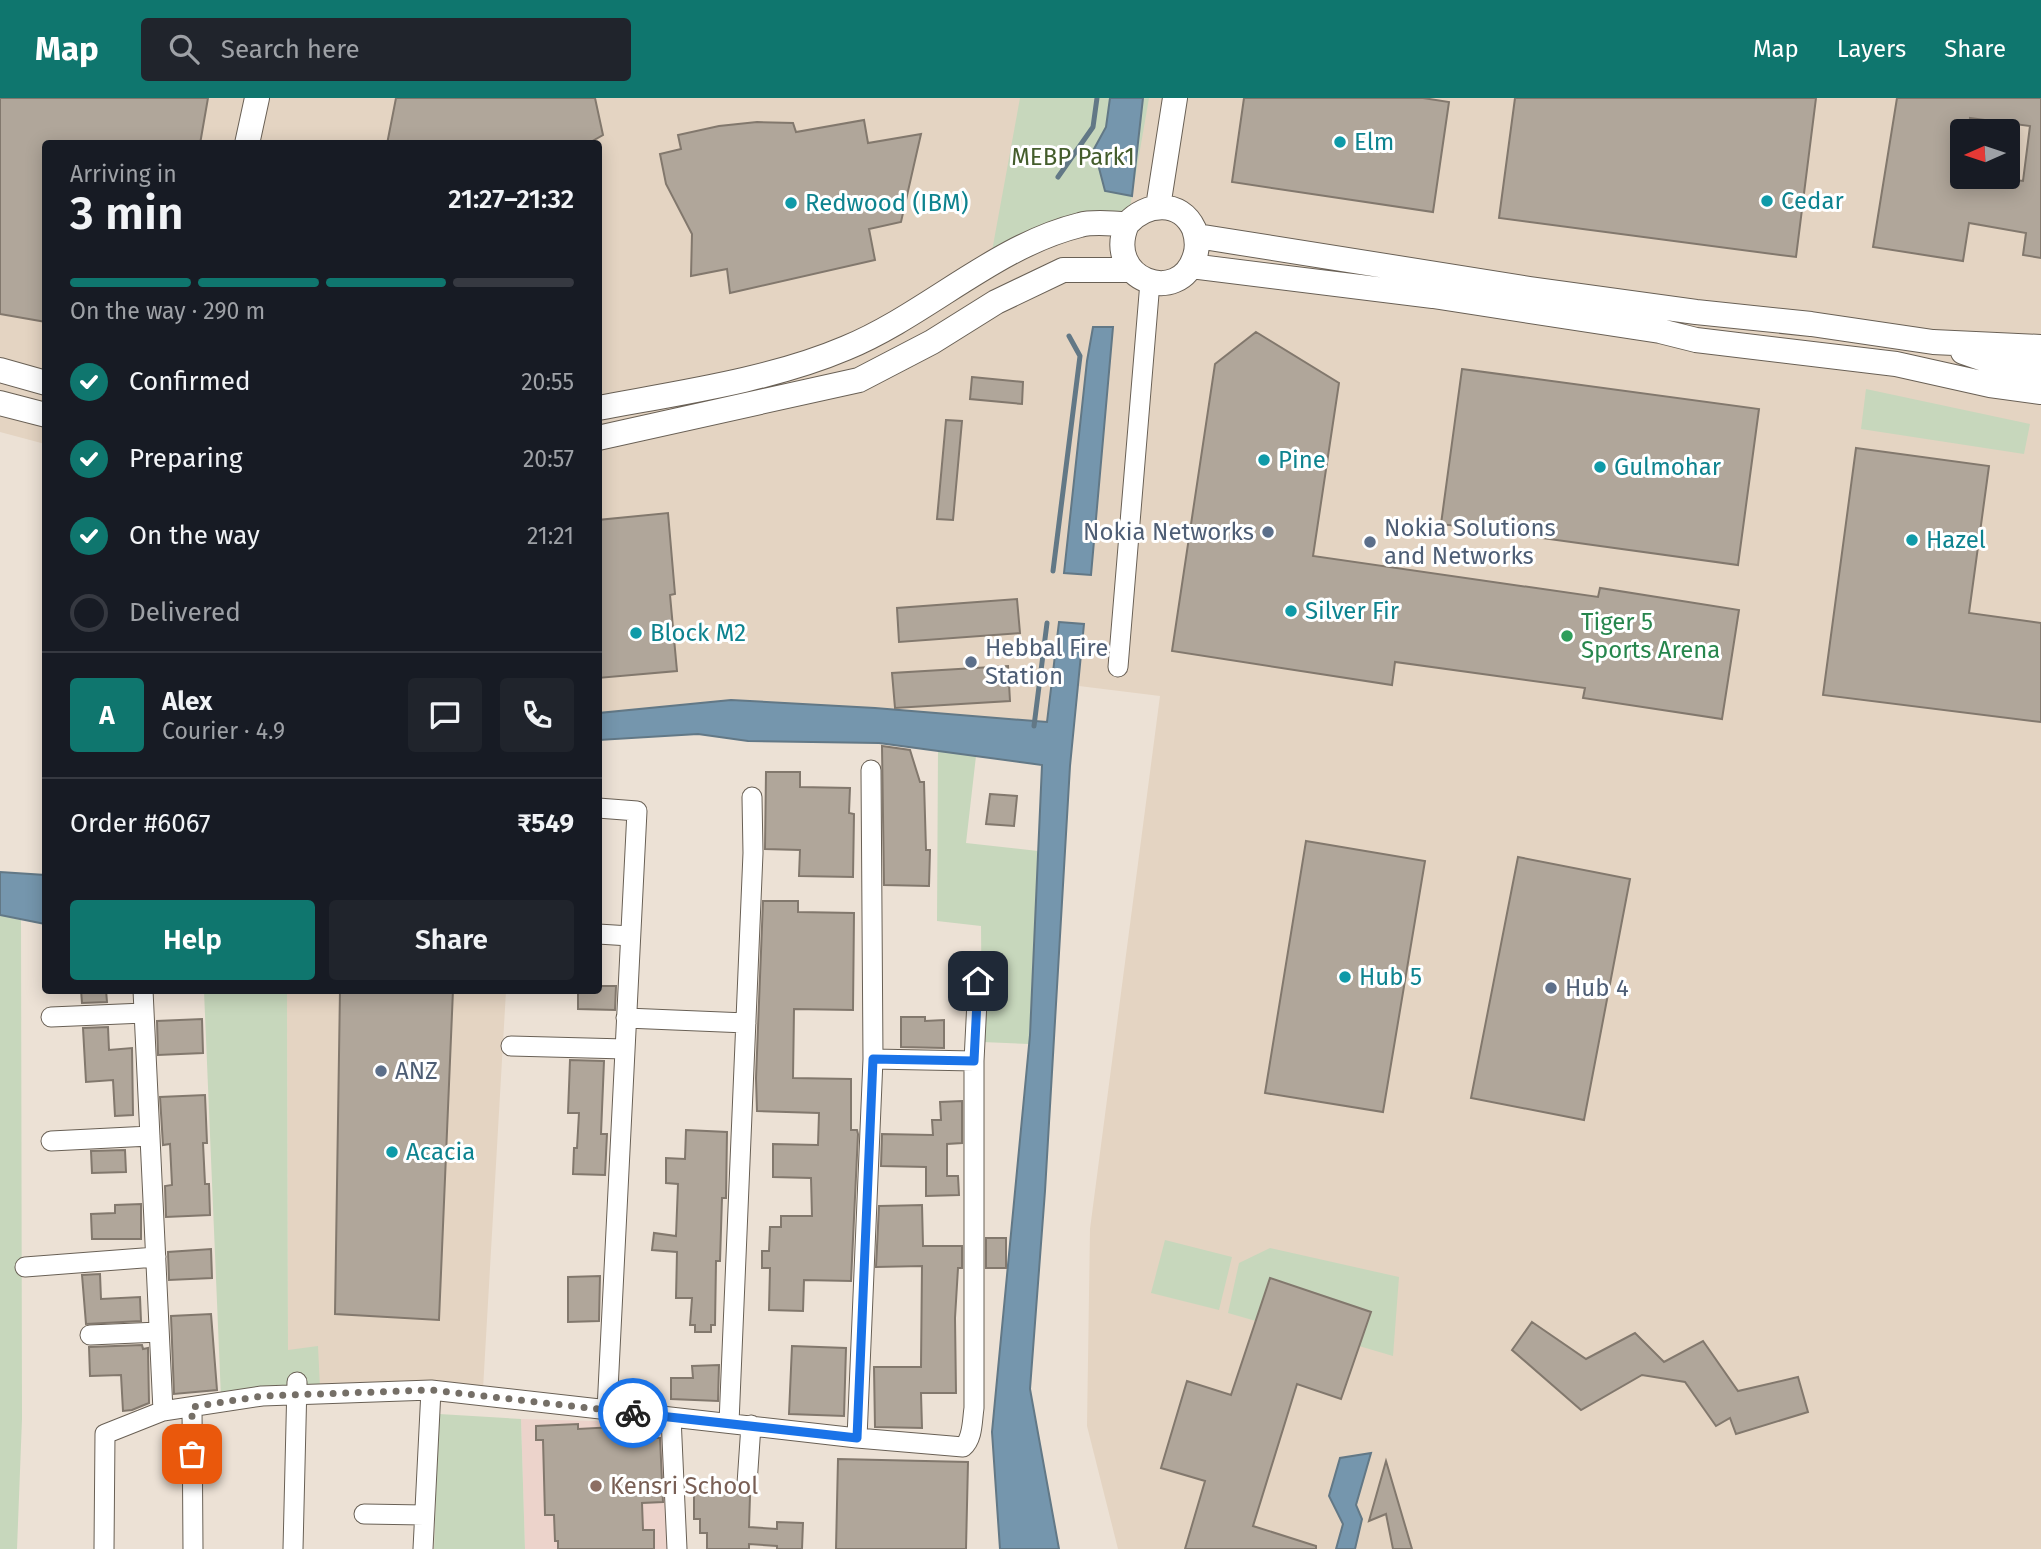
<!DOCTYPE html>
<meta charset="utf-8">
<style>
body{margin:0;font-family:"Fira Sans",sans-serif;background:#20242c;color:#f1f3f6;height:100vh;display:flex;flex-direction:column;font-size:26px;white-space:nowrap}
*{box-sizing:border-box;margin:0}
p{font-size:23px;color:#9ea1a6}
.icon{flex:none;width:38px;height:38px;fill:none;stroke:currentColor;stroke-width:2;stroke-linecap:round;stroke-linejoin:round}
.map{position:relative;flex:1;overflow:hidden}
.sheet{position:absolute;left:42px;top:42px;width:560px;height:854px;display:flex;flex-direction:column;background:#171b24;border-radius:7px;box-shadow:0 4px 18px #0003}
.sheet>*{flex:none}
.needle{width:46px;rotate:267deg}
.fabs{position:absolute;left:1950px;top:21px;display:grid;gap:14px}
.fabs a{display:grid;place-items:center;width:70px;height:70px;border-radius:7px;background:#171b24;box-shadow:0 4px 18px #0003;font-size:35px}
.pin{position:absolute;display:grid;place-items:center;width:60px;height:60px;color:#fff;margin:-30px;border-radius:14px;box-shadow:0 4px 10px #0006}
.courier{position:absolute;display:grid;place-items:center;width:70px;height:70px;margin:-35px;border:5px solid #1a73e8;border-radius:50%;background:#fff;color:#222;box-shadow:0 2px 9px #0007}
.overview em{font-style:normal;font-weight:600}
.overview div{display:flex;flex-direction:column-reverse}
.overview{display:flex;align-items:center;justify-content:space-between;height:119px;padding:0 28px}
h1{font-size:46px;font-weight:600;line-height:52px}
.bar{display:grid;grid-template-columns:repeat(4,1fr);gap:10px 7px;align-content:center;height:84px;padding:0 28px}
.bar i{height:9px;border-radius:5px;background:#363941}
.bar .on{background:#0f766e}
.bar p{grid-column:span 4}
.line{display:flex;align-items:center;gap:18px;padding:0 28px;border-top:2px solid #363941}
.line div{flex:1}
.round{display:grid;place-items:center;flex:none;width:74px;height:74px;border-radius:7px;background:#20242c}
ol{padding:0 28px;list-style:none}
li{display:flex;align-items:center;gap:21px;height:77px}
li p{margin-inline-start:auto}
li .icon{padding:7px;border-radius:50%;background:#0f766e;color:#fff;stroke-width:4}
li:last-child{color:#9ea1a6}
li i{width:38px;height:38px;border:4px solid #363941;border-radius:50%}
.action{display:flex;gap:14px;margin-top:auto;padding:14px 28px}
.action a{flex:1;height:80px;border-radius:7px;background:#0f766e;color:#fff;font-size:28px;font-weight:600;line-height:80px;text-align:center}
.action a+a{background:#20242c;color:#f1f3f6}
header{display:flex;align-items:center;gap:42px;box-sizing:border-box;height:98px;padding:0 35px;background:#0f766e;color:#fff}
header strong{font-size:33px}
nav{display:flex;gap:38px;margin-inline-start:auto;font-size:24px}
.search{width:490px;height:63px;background:#20242c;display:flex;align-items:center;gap:18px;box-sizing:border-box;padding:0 24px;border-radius:7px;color:#9ea1a6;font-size:26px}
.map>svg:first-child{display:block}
.built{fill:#e4d4c2;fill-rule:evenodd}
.education{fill:#ecd3cb}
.green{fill:#c7d7bc}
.water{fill:#7596ad;stroke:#627886;stroke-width:2}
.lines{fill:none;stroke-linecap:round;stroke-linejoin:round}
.stream{stroke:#627886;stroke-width:5}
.building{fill:#b0a69a;stroke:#82786d;stroke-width:2;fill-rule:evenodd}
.minor-casing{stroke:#696055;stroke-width:21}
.tertiary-casing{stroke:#696055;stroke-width:26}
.minor{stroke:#fff;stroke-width:19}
.tertiary{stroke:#fff;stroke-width:24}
.done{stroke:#756f67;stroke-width:7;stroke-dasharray:0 12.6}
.route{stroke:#1a73e8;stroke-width:9}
.culture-dot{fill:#0f9aa8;stroke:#fff;stroke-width:2.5}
.service-dot{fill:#5c6f8a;stroke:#fff;stroke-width:2.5}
.leisure-dot{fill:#2e9e5b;stroke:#fff;stroke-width:2.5}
.education-dot{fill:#8d6e63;stroke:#fff;stroke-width:2.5}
.labels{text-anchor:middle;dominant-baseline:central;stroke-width:6;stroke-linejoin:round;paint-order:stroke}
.culture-label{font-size:24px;fill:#0d838f;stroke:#fff;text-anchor:start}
.park-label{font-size:24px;fill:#445d2c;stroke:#fff}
.service-label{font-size:24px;fill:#4e5e75;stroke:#fff;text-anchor:start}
.leisure-label{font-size:24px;fill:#27864d;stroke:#fff;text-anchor:start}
.education-label{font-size:24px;fill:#785e54;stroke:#fff;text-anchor:start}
</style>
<header>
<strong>Map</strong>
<div class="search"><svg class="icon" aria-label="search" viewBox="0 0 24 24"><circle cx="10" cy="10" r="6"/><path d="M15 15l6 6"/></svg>Search here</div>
<nav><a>Map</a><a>Layers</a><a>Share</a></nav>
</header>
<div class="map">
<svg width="2041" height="1451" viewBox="0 0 2041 1451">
<rect width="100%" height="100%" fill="#ece1d5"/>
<path class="built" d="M0,0H2041V1451H1118L1087,1328L1090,1131L1160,598L1079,588L1074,627L875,610L731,602L599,615L598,46H46L45,346L0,334ZM1962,33H2007V79H1962Z
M287,893H506L483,1291L320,1290L288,1252Z"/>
<path class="education" d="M521,1321L667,1325L671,1451H525Z"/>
<path class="green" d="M1020,0H1149L1129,115L1056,121L992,153Z
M1866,291L2030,326L2024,356L1861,331Z
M938,653L976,658L966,745L1038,753L1029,946L982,944L981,828L937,823Z
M0,817L21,822L22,1321L17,1451H0Z
M204,893H287L288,1252L318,1248L320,1290L221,1300Z
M1165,1142L1232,1159L1219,1212L1151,1195Z
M1270,1150L1399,1179L1393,1258L1359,1248L1370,1214L1271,1180L1256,1223L1228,1215L1239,1165Z
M439,1316L521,1321L525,1451H434Z"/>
<path class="water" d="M1110,0H1143L1132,98L1105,93L1094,51L1106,29Z
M1093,229H1113L1091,477L1064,475L1087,263Z
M1059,524L1084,526L1070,668L1045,1093L1030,1291L1059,1451H1000L992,1334L1030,937L1042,667L879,645L748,643L698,636L599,642V615L731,602L875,610L1047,624Z
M0,774L45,777V826L0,817Z
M1371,1355L1356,1407L1362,1421L1355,1451H1336L1343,1426L1329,1398L1340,1360Z"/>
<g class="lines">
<path class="stream" d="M1058,79L1093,29L1097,0
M1053,473L1080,258L1069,238
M1034,628L1047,525"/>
</g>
<path class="building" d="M0,0H208L200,46H46V224L0,216Z
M396,0H595L603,37L587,46H387Z
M1244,0H1423L1449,4L1433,114L1232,84Z
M1515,0H1816L1796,159L1499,120Z
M1897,0H2041V160L2023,157L2026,135L1969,125L1963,163L1873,149ZM1970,20L2030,28L2023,83L1991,79H1962V33H1969Z
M864,22L868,45L921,36L901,124L869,131L875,162L730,195L727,171L691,178L692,136L666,86L660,56L681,51L678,37L719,28L757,24L793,25L796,34Z
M1256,234L1339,285L1313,458L1598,499L1600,490L1739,512L1722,621L1583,600L1585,590L1395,564L1392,587L1172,553L1215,266Z
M1462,271L1759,311L1738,467L1441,426Z
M972,279L1023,284L1022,306L970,301Z
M946,322L962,323L953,422L937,421Z
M1856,350L1989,368L1969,515L2041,525V624L1823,597Z
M668,415L675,496L670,497L677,573L598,580V422Z
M1017,501L1020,535L899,544L897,510Z
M1008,568L1010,603L895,610L892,575Z
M882,648L910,652L920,684H924L926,752H930L929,788L884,787Z
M766,674H800V689L850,690L849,715L854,716L853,779L799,778L800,752L765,751Z
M990,696L1017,698L1014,728L986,726Z
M1306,743L1425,763L1383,1014L1265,995Z
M1518,759L1630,781L1584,1022L1471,1000Z
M763,803H798V814L854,815L853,912L794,911L793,980L851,981V1032H857L858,1036L851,1183L804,1182L803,1213L769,1212L770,1170H762V1153H769L770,1129H781V1118H812L811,1080L773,1079V1046L818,1047L819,1015L757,1013L756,980Z
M598,888H616L615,912L578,911V892H598Z
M81,892H106L107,904L82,905Z
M340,892H453L439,1222L335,1216Z
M901,919H925V923L944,922V950L901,949Z
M202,921L203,955L158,957L157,923Z
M108,929L109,952L132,950L133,1017L115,1018L113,982L86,984L83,930Z
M570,962L604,963L601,1036H607L605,1077L573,1076L574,1050H577L579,1015H568Z
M205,997L207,1045H203L205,1086H209L210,1117L166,1119L165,1088L172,1087L170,1046L163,1047L160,999Z
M962,1003V1045L947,1046V1078H958L959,1097L926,1098V1069L881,1068L882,1036L933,1037L932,1022H941L940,1004Z
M686,1032L727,1034L726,1100H722L720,1163H716L715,1227H711V1234H695V1227H690L692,1200H676L677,1154L652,1152L654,1135L676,1138L678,1086L666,1085V1060L685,1061Z
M125,1052L126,1074L92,1075L91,1053Z
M141,1106V1141H92L91,1116L115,1115V1107Z
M922,1107L923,1148H962V1170H958L955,1220L956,1295H921L922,1330L875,1329L874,1269H921L922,1168L876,1169L879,1108Z
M986,1140H1006V1170H986Z
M211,1151L212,1180L169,1182L168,1154Z
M100,1176L101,1201L140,1199L141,1223L86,1226L82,1177Z
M600,1178L599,1223L568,1224V1179Z
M1270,1180L1371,1214L1341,1301L1297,1286L1253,1428L1316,1448V1451H1185L1205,1383L1161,1370L1187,1283L1231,1297Z
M211,1216L217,1292L174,1296L171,1218Z
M1532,1224L1586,1261L1635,1235L1664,1264L1703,1243L1738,1293L1798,1279L1808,1314L1736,1336L1730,1320L1716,1328L1685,1284L1642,1277L1581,1312L1512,1252Z
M142,1247L143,1251L148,1250L149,1305L132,1312L123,1313L121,1277L90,1278L89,1249Z
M792,1248L846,1250L844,1318L789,1316Z
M719,1267L718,1303L671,1301V1280H693L692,1268Z
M578,1326V1331L614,1329V1335L643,1334V1340H660L663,1404L642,1405L643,1432H654V1451H558V1443H555L554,1417H545L543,1342H536V1328Z
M838,1361L968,1364L966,1451H836Z
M1386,1363L1412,1451H1393L1386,1416L1369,1423Z
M694,1394L739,1395L750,1398L749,1429L777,1431V1424L803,1425L802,1451H777V1448L749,1446V1451H707V1435H700V1421H694Z"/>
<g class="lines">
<defs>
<path id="minor" d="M1118,569L1150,184
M598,710L637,713L607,1312
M598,836L630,838
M143,892L163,1313
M51,919L144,915
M626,920L746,925
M511,948L625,951
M974,963L978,883
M51,1043L150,1038
M25,1169L156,1159
M90,1237L159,1234
M192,1309L193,1451
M671,1319L677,1451
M729,1325L753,755L752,699
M857,1340L873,961L871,672
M747,1386L751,1327
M364,1416L424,1417
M104,1451L105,1336L163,1313L262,1298L431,1292L857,1340L963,1349C973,1341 972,1323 974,1310V963L873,961
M293,1451L297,1284
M423,1451L431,1292"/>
<path id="tertiary" d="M247,46L257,0
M1158,109L1175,0
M1197,138L1530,191L1696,214L1811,226L1933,244L2041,249
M1191,168L1433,198L1660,233L1696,242L1896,266L1990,287L2041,294
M1963,254L1989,263L2041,272
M0,272L46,285
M0,305L46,317
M598,310C678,295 771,282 846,250C926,217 995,148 1080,127C1094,123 1112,126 1127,126C1146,105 1180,101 1194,131C1197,140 1198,149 1195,158C1180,209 1103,182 1127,126
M598,340L859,282L932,244L996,204L1063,172H1130"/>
</defs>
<use href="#minor" class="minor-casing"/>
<use href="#tertiary" class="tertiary-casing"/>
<use href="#minor" class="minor"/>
<use href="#tertiary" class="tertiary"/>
</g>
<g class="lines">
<path class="done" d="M192,1356V1309L262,1298L431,1292L633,1315"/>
<path class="route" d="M633,1315L857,1340L873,961L974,963L978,883"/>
</g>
<g class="culture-dot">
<circle cx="1340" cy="44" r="7"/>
<circle cx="1767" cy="103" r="7"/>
<circle cx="791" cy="105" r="7"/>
<circle cx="1264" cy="362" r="7"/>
<circle cx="1600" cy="369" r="7"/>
<circle cx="1912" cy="442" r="7"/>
<circle cx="1291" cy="513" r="7"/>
<circle cx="636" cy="535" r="7"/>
<circle cx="1345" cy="879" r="7"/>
<circle cx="392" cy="1054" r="7"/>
</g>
<g class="service-dot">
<circle cx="1268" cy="434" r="7"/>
<circle cx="1370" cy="444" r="7"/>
<circle cx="971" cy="564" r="7"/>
<circle cx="1551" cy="890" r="7"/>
<circle cx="381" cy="973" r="7"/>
</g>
<circle class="leisure-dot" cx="1567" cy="538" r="7"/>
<circle class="education-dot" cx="596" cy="1388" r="7"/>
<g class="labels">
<g class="culture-label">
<text x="1354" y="44">Elm</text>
<text x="1781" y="103">Cedar</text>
<text x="805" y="105">Redwood (IBM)</text>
<text x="1278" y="362">Pine</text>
<text x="1614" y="369">Gulmohar</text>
<text x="1926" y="442">Hazel</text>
<text x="1305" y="513">Silver Fir</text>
<text x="650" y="535">Block M2</text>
<text x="1359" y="879">Hub 5</text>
<text x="406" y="1054">Acacia</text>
</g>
<g class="park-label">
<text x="1073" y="59">MEBP Park1</text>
</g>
<g class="service-label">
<text x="1384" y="430">Nokia Solutions<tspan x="1384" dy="28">and Networks</tspan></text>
<text x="1254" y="434" text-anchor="end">Nokia Networks</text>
<text x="985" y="550">Hebbal Fire<tspan x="985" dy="28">Station</tspan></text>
<text x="1565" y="890">Hub 4</text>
<text x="395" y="973">ANZ</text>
</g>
<g class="leisure-label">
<text x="1581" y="524">Tiger 5<tspan x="1581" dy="28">Sports Arena</tspan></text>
</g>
<g class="education-label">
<text x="610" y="1388">Kensri School</text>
</g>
</g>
</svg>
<div class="fabs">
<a><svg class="needle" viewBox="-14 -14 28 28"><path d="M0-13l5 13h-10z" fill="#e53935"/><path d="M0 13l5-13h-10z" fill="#9ea1a6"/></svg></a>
</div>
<div class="pin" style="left:192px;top:1356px;background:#ea580c"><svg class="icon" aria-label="bag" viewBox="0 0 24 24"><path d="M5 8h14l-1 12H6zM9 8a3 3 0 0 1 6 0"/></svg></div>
<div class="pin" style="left:978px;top:883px;background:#1f2937"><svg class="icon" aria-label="home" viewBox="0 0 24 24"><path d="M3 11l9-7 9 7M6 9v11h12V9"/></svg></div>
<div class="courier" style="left:633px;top:1315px"><svg class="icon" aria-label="bike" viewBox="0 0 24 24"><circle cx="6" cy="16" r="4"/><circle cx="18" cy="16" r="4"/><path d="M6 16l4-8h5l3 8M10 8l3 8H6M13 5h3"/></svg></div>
<section class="sheet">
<div class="overview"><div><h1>3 min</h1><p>Arriving in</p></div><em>21:27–21:32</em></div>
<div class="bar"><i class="on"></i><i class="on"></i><i class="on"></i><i></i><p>On the way · 290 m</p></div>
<ol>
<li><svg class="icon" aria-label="check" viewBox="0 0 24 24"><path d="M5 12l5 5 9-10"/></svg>Confirmed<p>20:55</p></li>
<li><svg class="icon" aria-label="check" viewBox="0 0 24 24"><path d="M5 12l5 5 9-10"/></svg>Preparing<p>20:57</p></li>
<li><svg class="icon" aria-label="check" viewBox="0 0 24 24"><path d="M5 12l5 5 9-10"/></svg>On the way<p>21:21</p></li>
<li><i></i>Delivered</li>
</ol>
<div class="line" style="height:126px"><b class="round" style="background:#0f766e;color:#fff">A</b><div><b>Alex</b><p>Courier · 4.9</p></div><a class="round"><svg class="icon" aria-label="chat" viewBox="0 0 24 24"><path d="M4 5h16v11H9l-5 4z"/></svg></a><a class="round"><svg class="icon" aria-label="phone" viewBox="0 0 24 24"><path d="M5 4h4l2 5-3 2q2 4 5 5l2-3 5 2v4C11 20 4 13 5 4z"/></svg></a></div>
<div class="line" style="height:91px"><div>Order #6067</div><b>₹549</b></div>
<div class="action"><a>Help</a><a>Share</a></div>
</section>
</div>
